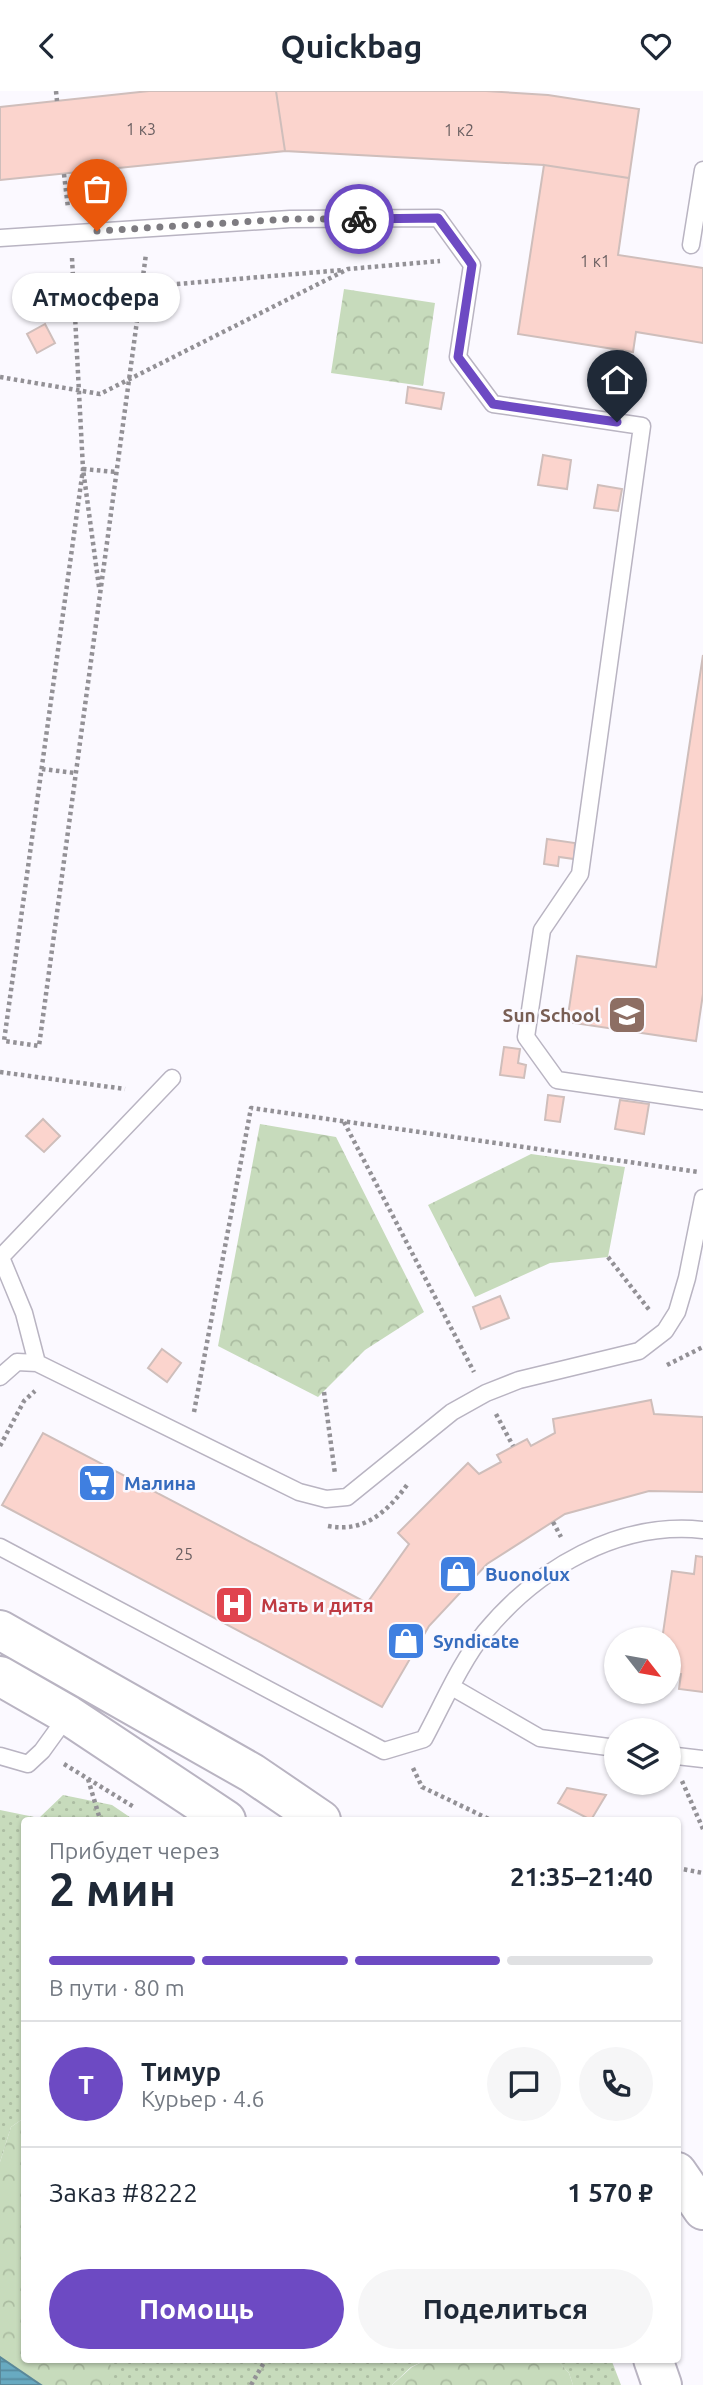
<!DOCTYPE html>
<html lang="ru">
<meta charset="utf-8">
<style>
body{margin:0;font-family:Ubuntu,sans-serif;background:#f6f6f7;color:#1f2937;height:100vh;display:flex;flex-direction:column;font-size:26px;white-space:nowrap}
*{box-sizing:border-box;margin:0}
p{font-size:23px;color:#747a83}
.icon{flex:none;width:38px;height:38px;fill:none;stroke:currentColor;stroke-width:2;stroke-linecap:round;stroke-linejoin:round}
.map{position:relative;flex:1;overflow:hidden}
.details{position:absolute;left:21px;top:1726px;width:660px;height:546px;display:flex;flex-direction:column;background:#fff;border-radius:7px;box-shadow:0 2px 5px #0004}
.details>*{flex:none}
.needle{width:46px;rotate:121deg}
.controls{position:absolute;left:604px;top:1536px;display:grid;gap:14px}
.controls a{display:grid;place-items:center;width:77px;height:77px;border-radius:50%;background:#fff;box-shadow:0 2px 5px #0004;font-size:35px}
.pin{position:absolute;display:grid;place-items:center;width:60px;height:60px;color:#fff;margin:-72px -30px;border-radius:50% 50% 50% 0;rotate:-45deg;box-shadow:0 0 7px #0007}
.pin .icon{rotate:45deg}
.courier{position:absolute;display:grid;place-items:center;width:70px;height:70px;margin:-35px;border:5px solid #6d4ac3;border-radius:50%;background:#fff;color:#222;box-shadow:0 2px 9px #0007}
.bubble{position:absolute;height:49px;border-radius:24px;background:#fff;box-shadow:0 2px 5px #0004;font-size:23px;font-weight:600;line-height:49px;text-align:center}
.summary em{font-style:normal;font-weight:600}
.summary div{display:flex;flex-direction:column-reverse}
.summary{display:flex;align-items:center;justify-content:space-between;height:119px;padding:0 28px}
h1{font-size:46px;font-weight:600;line-height:52px}
.bar{display:grid;grid-template-columns:repeat(4,1fr);gap:10px 7px;align-content:center;height:84px;padding:0 28px}
.bar i{height:9px;border-radius:5px;background:#e0e1e3}
.bar .on{background:#6d4ac3}
.bar p{grid-column:span 4}
.line{display:flex;align-items:center;gap:18px;padding:0 28px;border-top:2px solid #e0e1e3}
.line div{flex:1}
.round{display:grid;place-items:center;flex:none;width:74px;height:74px;border-radius:37px;background:#f6f6f7}
.primary-button{display:flex;gap:14px;margin-top:auto;padding:14px 28px}
.primary-button a{flex:1;height:80px;border-radius:42px;background:#6d4ac3;color:#fff;font-size:28px;font-weight:600;line-height:80px;text-align:center}
.primary-button a+a{background:#f6f6f7;color:#1f2937}
header{display:flex;justify-content:space-between;align-items:center;height:91px;padding:0 28px;background:#fff;font-size:32px;font-weight:600}
.map>svg:first-child{display:block}
.grass{fill:url(#grass-dots)}
.forest{fill:url(#forest-crowns)}
.water{fill:url(#water-rules);stroke:#5a8899;stroke-width:2}
.building{fill:#fbd4cd;stroke:#cfbebb;stroke-width:2}
.lines{fill:none;stroke-linecap:round;stroke-linejoin:round}
.lane-casing{stroke:#b9b4c2;stroke-width:19}
.secondary-casing{stroke:#b9b4c2;stroke-width:42}
.path{stroke:#939196;stroke-width:4.5;stroke-dasharray:3.5 3.5;stroke-linecap:butt}
.lane{stroke:#fff;stroke-width:16}
.secondary{stroke:#fff;stroke-width:38}
.done{stroke:#7e7c81;stroke-width:7;stroke-dasharray:0 12.6}
.route{stroke:#6d4ac3;stroke-width:9}
.labels{text-anchor:middle;dominant-baseline:central;stroke-width:5;stroke-linejoin:round;paint-order:stroke}
.number-label{font-size:16px;fill:#6a5f61}
.education-label{font-size:19px;font-weight:bold;fill:#785e54;stroke:#fbf9ff;text-anchor:end}
.shop-label{font-size:19px;font-weight:bold;fill:#366cbe;stroke:#fbf9ff;text-anchor:start}
.health-label{font-size:19px;font-weight:bold;fill:#be3a42;stroke:#fbf9ff;text-anchor:start}
</style>
<header><svg class="icon" aria-label="back" viewBox="0 0 24 24"><path d="M15 5l-7 7 7 7"/></svg>Quickbag<svg class="icon" aria-label="heart" viewBox="0 0 24 24"><path d="M12 20l-8-8c-3-5 5-10 8-4 3-6 11-1 8 4z"/></svg></header>
<div class="map">
<svg width="703" height="2294" viewBox="0 0 703 2294">
<defs>
<pattern id="grass-dots" width="8" height="8" patternUnits="userSpaceOnUse" patternTransform="scale(1.75)"><rect width="8" height="8" fill="#c7dbbc"/><path d="M2 2h.1M6 6h.1" fill="none" stroke="#acbda2" stroke-width="1.8" stroke-linecap="round"/></pattern>
<pattern id="forest-crowns" width="20" height="18" patternUnits="userSpaceOnUse" patternTransform="scale(1.75)"><rect width="20" height="18" fill="#c7dbbc"/><path d="M2 6a3 3 0 1 1 6 0M12 15a3 3 0 1 1 6 0" fill="none" stroke="#acbda2"/></pattern>
<pattern id="water-rules" width="6" height="5" patternUnits="userSpaceOnUse" patternTransform="scale(1.75)"><rect width="6" height="5" fill="#68aac1"/><path d="M0 2.5h6" fill="none" stroke="#578b9e"/></pattern>
</defs>
<rect width="100%" height="100%" fill="#fbf9ff"/>
<path class="grass" d="M63,1704L112,1714L134,1729H24V2027L11,2036L0,2071V1719L39,1727Z
M110,2268H428L411,2276L392,2294H109Z
M556,2268H611L621,2294H573L569,2282Z"/>
<path class="forest" d="M344,198L435,212L423,295L331,282Z
M260,1033L336,1046L424,1221L365,1259L318,1306L218,1255Z
M531,1063L625,1076L608,1166L550,1172L475,1206L428,1114Z
M24,2027V2268H110L112,2289L109,2294H41L0,2266V2071L11,2036Z
M428,2268H556L569,2282L573,2294H392L412,2276Z"/>
<path class="water" d="M0,2266L41,2294H0Z"/>
<path class="building" d="M149,0H276L285,60L0,89V16Z
M276,0H486L548,4L639,18L629,87L544,74L285,60Z
M544,74L629,87L618,164L703,177V252L636,241L633,261L518,243Z
M45,233L55,252L37,262L27,243Z
M408,296L444,302L441,318L406,312Z
M543,364L571,369L567,398L538,394Z
M598,394L622,398L618,420L594,417Z
M703,564V903L696,950L567,931L577,865L656,876Z
M547,748L575,752L574,768L559,766L558,775L544,773Z
M504,956L520,958L518,972L526,974L524,987L500,984Z
M548,1004L564,1006L560,1031L545,1029Z
M620,1009L649,1013L644,1043L615,1038Z
M43,1028L60,1045L44,1061L26,1045Z
M500,1205L509,1227L481,1238L473,1216Z
M162,1258L181,1272L167,1291L148,1277Z
M651,1309L654,1323L703,1326V1401L649,1400L565,1423L487,1473L429,1535L382,1616L2,1414L43,1342L367,1512L409,1453L398,1442L468,1372L479,1383L501,1371L497,1364L527,1348L531,1355L555,1342L553,1328Z
M696,1465L703,1466V1601L679,1598L681,1583L668,1581V1549H662L672,1480L694,1483Z
M567,1697L606,1704L591,1729L558,1712Z"/>
<g class="lines">
<defs>
<path id="lane" d="M0,147L290,128L438,127L472,174L458,266L493,313L642,335L580,783L542,839L526,946L557,989L703,1010
M691,154L703,79
M0,1164L24,1222L37,1272
M1,1166L172,987
M0,1286L17,1271L37,1272L299,1401L326,1408L347,1406L452,1321L486,1302L519,1289L639,1260L665,1240L677,1221L687,1187L703,1107
M0,1456L384,1660L424,1648C443,1613 460,1572 485,1541C538,1477 618,1430 703,1439
M452,1596L540,1647L616,1657
M668,1664L703,1668
M0,1665L28,1673L42,1660L68,1624"/>
<path id="secondary" d="M0,1539L252,1682L321,1729
M0,1585L68,1624L226,1729
M677,2081L703,2119
M653,2268L662,2294"/>
</defs>
<use href="#lane" class="lane-casing"/>
<use href="#secondary" class="secondary-casing"/>
<path class="path" d="M56,0L57,10
M64,83L68,117
M72,167L83,378L4,950L39,955L146,163
M142,196L343,179
M0,286L100,303L348,178L440,170
M99,496L83,378L116,381
M42,678L75,682
M0,981L125,998
M344,1031L474,1281
M608,1166L650,1220
M667,1274L703,1256
M324,1301L335,1383
M194,1321L251,1017L699,1081
M496,1323L513,1355
M0,1355L24,1310L35,1300
M553,1431L561,1446
M328,1435C364,1442 387,1421 407,1394
M64,1673L134,1716
M413,1677L422,1696L491,1729
M88,1688L99,1725L103,1729
M682,1690L703,1738
M677,1777L703,1782
M251,2294L266,2268"/>
<use href="#lane" class="lane"/>
<use href="#secondary" class="secondary"/>
</g>
<g class="lines">
<path class="done" d="M97,140L290,128H359"/>
<path class="route" d="M359,128L438,127L468,168L472,174L458,266L493,313L617,331"/>
</g>
<defs>
<symbol id="school-square" viewBox="-11 -11 22 22"><rect x="-9" y="-9" width="18" height="18" rx="4" fill="#8d6e63" stroke="#fbf9ff"/><path d="M0-5L7-2L0 1L-7-2ZM-4 1L0 2.5L4 1V4Q0 6-4 4Z" fill="#fff"/></symbol>
<symbol id="supermarket-square" viewBox="-11 -11 22 22"><rect x="-9" y="-9" width="18" height="18" rx="4" fill="#3f7fe0" stroke="#fbf9ff"/><path d="M-6-5.5h2.5l.6 2H6L4.5 2H-2.5L-4.4-4H-6ZM-1.5 3.2a1.3 1.3 0 1 0 .1 0ZM3 3.2a1.3 1.3 0 1 0 .1 0Z" fill="#fff"/></symbol>
<symbol id="shop-square" viewBox="-11 -11 22 22"><rect x="-9" y="-9" width="18" height="18" rx="4" fill="#3f7fe0" stroke="#fbf9ff"/><path d="M-5-2.5h2.3a2.7 3.5 0 0 1 5.4 0H5L5.5 6h-11ZM-1.5-2.5h3a1.5 2.3 0 0 0-3 0Z" fill="#fff"/></symbol>
<symbol id="hospital-square" viewBox="-11 -11 22 22"><rect x="-9" y="-9" width="18" height="18" rx="4" fill="#e0444e" stroke="#fbf9ff"/><path d="M-5-5h3v3.5h4V-5h3V5h-3V1.5h-4V5h-3Z" fill="#fff"/></symbol>
</defs>
<g fill-rule="evenodd">
<use href="#school-square" x="605" y="902" width="44" height="44"/>
<use href="#supermarket-square" x="75" y="1370" width="44" height="44"/>
<use href="#shop-square" x="436" y="1461" width="44" height="44"/>
<use href="#hospital-square" x="212" y="1492" width="44" height="44"/>
<use href="#shop-square" x="384" y="1528" width="44" height="44"/>
</g>
<g class="labels">
<g class="number-label">
<text x="141" y="38">1 к3</text>
<text x="459" y="39">1 к2</text>
<text x="595" y="170">1 к1</text>
<text x="184" y="1463">25</text>
</g>
<g class="education-label">
<text x="600" y="924">Sun School</text>
</g>
<g class="shop-label">
<text x="124" y="1392">Малина</text>
<text x="485" y="1483">Buonolux</text>
<text x="433" y="1550">Syndicate</text>
</g>
<g class="health-label">
<text x="261" y="1514">Мать и дитя</text>
</g>
</g>
</svg>
<div class="controls">
<a><svg class="needle" viewBox="-14 -14 28 28"><path d="M0-13l5 13h-10z" fill="#e53935"/><path d="M0 13l5-13h-10z" fill="#747a83"/></svg></a>
<a><svg class="icon" aria-label="layers" viewBox="0 0 24 24"><path d="M12 4l9 5-9 5-9-5zM3 14l9 5 9-5"/></svg></a>
</div>
<div class="pin" style="left:97px;top:140px;background:#ea580c"><svg class="icon" aria-label="bag" viewBox="0 0 24 24"><path d="M5 8h14l-1 12H6zM9 8a3 3 0 0 1 6 0"/></svg></div>
<div class="pin" style="left:617px;top:331px;background:#1f2937"><svg class="icon" aria-label="home" viewBox="0 0 24 24"><path d="M3 11l9-7 9 7M6 9v11h12V9"/></svg></div>
<div class="courier" style="left:359px;top:128px"><svg class="icon" aria-label="bike" viewBox="0 0 24 24"><circle cx="6" cy="16" r="4"/><circle cx="18" cy="16" r="4"/><path d="M6 16l4-8h5l3 8M10 8l3 8H6M13 5h3"/></svg></div>
<div class="bubble" style="left:12px;top:182px;width:168px">Атмосфера</div>
<section class="details">
<div class="summary"><div><h1>2 мин</h1><p>Прибудет через</p></div><em>21:35–21:40</em></div>
<div class="bar"><i class="on"></i><i class="on"></i><i class="on"></i><i></i><p>В пути · 80 m</p></div>
<div class="line" style="height:126px"><b class="round" style="background:#6d4ac3;color:#fff">Т</b><div><b>Тимур</b><p>Курьер · 4.6</p></div><a class="round"><svg class="icon" aria-label="chat" viewBox="0 0 24 24"><path d="M4 5h16v11H9l-5 4z"/></svg></a><a class="round"><svg class="icon" aria-label="phone" viewBox="0 0 24 24"><path d="M5 4h4l2 5-3 2q2 4 5 5l2-3 5 2v4C11 20 4 13 5 4z"/></svg></a></div>
<div class="line" style="height:91px"><div>Заказ #8222</div><b>1 570 ₽</b></div>
<div class="primary-button"><a>Помощь</a><a>Поделиться</a></div>
</section>
</div>
